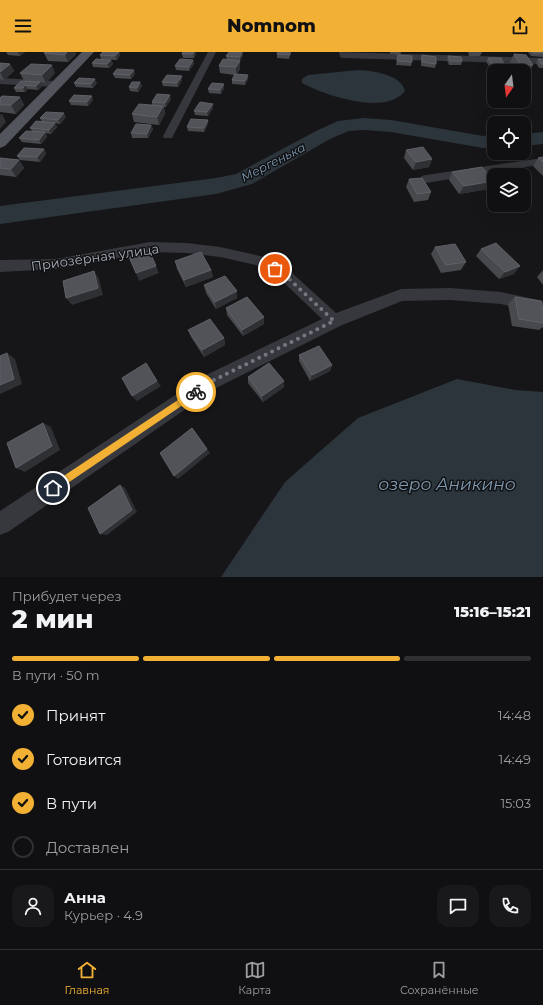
<!DOCTYPE html>
<html lang="ru">
<meta charset="utf-8">
<style>
body{margin:0;font-family:Montserrat,sans-serif;background:#19191b;color:#f1f3f6;height:100vh;display:flex;flex-direction:column;font-size:15px;white-space:nowrap}
*{box-sizing:border-box;margin:0}
p{font-size:13px;color:#9c9d9f}
.icon{flex:none;width:22px;height:22px;fill:none;stroke:currentColor;stroke-width:2;stroke-linecap:round;stroke-linejoin:round}
.map{position:relative;height:525px;overflow:hidden}
.details{display:flex;flex-direction:column;background:#101012;flex:1}
.details>*{flex:none}
.needle{width:26px;rotate:194deg}
.fabs{position:absolute;left:487px;top:12px;display:grid;gap:8px}
.fabs a{display:grid;place-items:center;width:44px;height:44px;border-radius:8px;background:#101012;box-shadow:0 4px 16px #0002,0 0 0 1px #303032;font-size:20px}
.pin{position:absolute;display:grid;place-items:center;width:34px;height:34px;color:#fff;margin:-17px;border:2px solid #fff;border-radius:50%;box-shadow:0 1px 4px #0007}
.courier{position:absolute;display:grid;place-items:center;width:40px;height:40px;margin:-20px;border:3px solid #f2b134;border-radius:50%;background:#fff;color:#222;box-shadow:0 1px 5px #0007}
.headline em{font-style:normal;font-weight:800}
.headline div{display:flex;flex-direction:column-reverse}
.headline{display:flex;align-items:center;justify-content:space-between;height:68px;padding:0 12px}
h1{font-size:26px;font-weight:800;line-height:30px}
.bar{display:grid;grid-template-columns:repeat(4,1fr);gap:6px 4px;align-content:center;height:48px;padding:0 12px}
.bar i{height:5px;border-radius:3px;background:#303032}
.bar .on{background:#f2b134}
.bar p{grid-column:span 4}
.line{display:flex;align-items:center;gap:10px;padding:0 12px;border-top:1px solid #303032}
.line div{flex:1}
.round{display:grid;place-items:center;flex:none;width:42px;height:42px;border-radius:12px;background:#19191b}
ol{padding:0 12px;list-style:none}
li{display:flex;align-items:center;gap:12px;height:44px}
li p{margin-inline-start:auto}
li .icon{padding:4px;border-radius:50%;background:#f2b134;color:#111;stroke-width:4}
li:last-child{color:#9c9d9f}
li i{width:22px;height:22px;border:2px solid #303032;border-radius:50%}
header{display:flex;justify-content:space-between;align-items:center;height:52px;padding:0 12px;background:#f2b134;color:#111;font-size:18px;font-weight:800}
.menu{display:flex;justify-content:space-around;align-items:center;height:56px;border-top:1px solid #303032;background:#101012;font-size:11px;color:#9c9d9f}
.menu a{display:grid;justify-items:center;gap:2px}
.menu .on{color:#f2b134}
.map>svg:first-child{display:block}
.water{fill:#2c353c}
.lines{fill:none;stroke-linecap:round;stroke-linejoin:round}
.river{fill:#2c353c;fill-rule:evenodd}
.minor{fill:#37383d;fill-rule:evenodd}
.primary{fill:#53555c;fill-rule:evenodd}
.wall{fill:#47494d}
.shaded-wall{fill:#2f3033}
.building{fill:#525359;stroke:#5f6168}
.route{fill:#f2b134}
.done{stroke:#757880;stroke-width:4;stroke-dasharray:0 7.2}
.labels{text-anchor:middle;dominant-baseline:central;stroke-width:3;stroke-linejoin:round;paint-order:stroke}
.far-water-label{font-size:12px;font-style:italic;fill:#7f9bb3;stroke:#111113}
.street-label{font-size:13px;fill:#a8adb8;stroke:#111113}
.near-water-label{font-size:17px;font-style:italic;fill:#7f9bb3;stroke:#111113}
</style>
<header><svg class="icon" aria-label="menu" viewBox="0 0 24 24"><path d="M4 6h16M4 12h16M4 18h16"/></svg>Nomnom<svg class="icon" aria-label="share" viewBox="0 0 24 24"><path d="M12 15V3M7 8l5-5 5 5M5 13v7h14v-7"/></svg></header>
<div class="map">
<svg width="543" height="525" viewBox="0 0 543 525">
<rect width="100%" height="100%" fill="#161618"/>
<path class="water" d="M358,18C373,19 401,22 405,39C403,41 401,44 398,45C376,60 324,43 302,31V27L308,23Z
M457,327L516,338L543,340V525H221L285,430L358,366Z"/>
<g class="lines">
<path class="river" d="M364,66L391,68L483,84L494,83V95L483,96L391,80L364,78L349,79L330,87L252,132L216,142L0,172V154L216,126L236,122L316,79L338,69Z
M543,80V92L524,94V82Z"/>
<path class="minor" d="M208,0H216L173,84L172,86H164L163,84Z
M339,0L543,6V12L343,6L340,5Z
M0,26L55,29L60,32L55,35L0,32Z
M543,106V112L426,131L422,130L420,127L422,124L426,123Z
M150,190L187,191L220,195L269,206L291,220L336,261L401,237L450,236L501,240L543,249V261L501,252L450,248L402,249L340,274L216,336L8,480L0,483V459L204,324L322,267L281,228L260,214L220,205L187,201L150,200L56,217L0,220V208L56,207Z"/>
<path class="primary" d="M82,0H94L5,94L0,96V82Z"/>
</g>
<path class="wall" d="M6,0H25L20,4L8,3Z
M46,0H76V2L68,10L48,9L44,1Z
M103,0H119L120,3L117,8L101,7L100,3Z
M291,0L289,7L277,6V2Z
M390,0H401L400,3L390,2Z
M468,0H482L480,4H469Z
M528,0H543V5L531,4Z
M182,2H196L194,6H183Z
M514,2L533,13L528,21L524,20V19H515L510,10Z
M243,3L240,9L227,8L226,4Z
M398,3L412,10L411,14L396,13Z
M422,3L436,12L435,16L421,14V7Z
M448,4L462,9L461,13H449L447,8Z
M488,6L504,12L503,16H490L486,9Z
M538,7H543V16H539L536,11Z
M111,8L113,12L109,16L93,15L92,11Z
M193,8L194,12L189,19L176,18L175,14Z
M240,9V17L237,22L248,27L245,33L232,32V28L234,23L220,21L219,14Z
M0,11L10,12L14,19L4,28L0,27Z
M134,18L135,22L131,27L115,26L113,22Z
M20,21H55L46,31L40,30L42,34L38,38L28,37L25,40H16L14,36L24,29Z
M182,28L178,35L163,34L162,30Z
M140,30L142,34L138,40L130,39L129,35Z
M74,31H97L93,36L76,35Z
M224,36L221,42L209,41L208,37Z
M20,45L24,53L16,62L0,60V46Z
M171,47L166,55H164L165,62L159,73L134,70L132,62L152,53V50Z
M93,48L88,54L71,53L69,49Z
M213,56L208,64L195,63L194,59Z
M66,65L60,72L55,71L57,75L51,82L46,81L47,85L41,92L22,90L19,86L32,79L30,76L42,70L40,66Z
M208,68V72L204,80L188,79L187,75Z
M151,73L153,77L148,86H132L131,81Z
M44,97L46,102L40,110L20,108L17,104Z
M406,98L432,107L429,115L413,118L404,106Z
M543,105V124L533,114L538,106Z
M0,106L19,108L24,116L16,125L0,123Z
M452,120L489,137L459,142L449,128Z
M409,127L431,140L428,148L414,150L406,135Z
M435,195L466,210L461,218L441,221L431,202Z
M481,197L514,222L499,227L476,204Z
M175,209L211,218L213,225L186,235L177,217Z
M543,218V233L537,225Z
M204,233L237,246L216,257L206,241Z
M515,245L543,258V275L539,278L512,274L508,252Z
M226,256L264,265V272L243,284L227,263Z
M188,278L224,286L225,293L204,305L191,285Z
M299,303L332,313L330,319L310,329L299,309Z
M248,325L284,335L263,350L248,331Z"/>
<path class="shaded-wall" d="M18,0H25L20,4Z
M67,0H76V2L68,10L65,3Z
M119,0L120,3L117,8L115,4Z
M194,0H196V2L194,6L193,2Z
M242,0H243V3L240,9V5Z
M111,8L113,12L109,16L107,12Z
M193,8L194,12L189,19V15Z
M240,9V17L236,23V15Z
M10,12L14,19L4,28L0,20Z
M52,13L55,21L46,31L42,23Z
M134,18L135,22L131,27L130,23Z
M248,23V27L245,33V29Z
M182,24V28L178,35L177,31Z
M95,27L97,31L93,36L91,32Z
M40,30L42,34L38,38L36,34Z
M140,30L142,34L138,40L137,36Z
M224,32V36L221,42L220,38Z
M25,33L28,37L25,40L23,36Z
M170,43L171,47L166,55L165,51Z
M92,44L93,48L88,54L87,50Z
M20,45L24,53L16,62L11,53Z
M213,52V56L208,64L207,60Z
M163,54L165,62L159,73L157,65Z
M64,61L66,65L60,72L58,68Z
M2,62L6,70L0,77V63Z
M208,68V72L204,80V76Z
M55,71L57,75L51,82L49,78Z
M151,73L153,77L148,86L147,82Z
M45,80L47,85L41,92L39,88Z
M44,97L46,102L40,110L37,105Z
M432,107L429,115L413,118L416,110Z
M19,108L24,116L16,125L11,117Z
M494,129L489,137L459,142L464,134Z
M156,214L159,221L139,229L136,221Z
M520,214L514,222L499,227L505,220Z
M211,218L213,225L186,235L184,228Z
M94,219L99,227L103,243L72,253L66,246Z
M237,239V246L216,257L215,250Z
M264,265V272L243,284L242,278Z
M224,286L225,293L204,305L202,298Z
M7,301L15,307L22,332L0,342V333Z
M332,313L330,319L310,329L312,323Z
M157,329L161,334L137,349L132,344Z
M284,329V335L263,350L262,344Z
M43,371L51,375L60,398L25,420L16,416Z
M207,397L210,401L178,427L174,424Z
M120,433L125,436L137,460L107,483L100,482Z"/>
<path class="building" d="M46,0H67L65,3L44,1Z
M103,0H119L115,4L100,3Z
M183,0H194L193,2H182Z
M229,0H242L240,5L226,4Z
M278,0H290V3L277,2Z
M532,0H543V1H533Z
M514,2L526,3L533,13L520,12Z
M398,3L412,4V10L397,9Z
M422,3L436,5V12L422,10Z
M448,4L461,5L462,9H450Z
M488,6H501L504,12H492Z
M96,7L111,8L107,12L92,11Z
M180,7L193,8L189,15L175,14Z
M223,7L240,9L236,15L219,14Z
M538,7H543V12H541Z
M0,11L10,12L0,20Z
M31,12L52,13L42,23L20,21Z
M117,17L134,18L130,23L113,22Z
M235,22L248,23L245,29L232,28Z
M167,23L182,24L177,31L162,30Z
M79,26L95,27L91,32L74,31Z
M21,29L40,30L36,34L25,33L23,36H14Z
M132,30H140L137,36L129,35Z
M212,31L224,32L220,38L208,37Z
M157,42L170,43L165,51L152,50Z
M74,43L92,44L87,50L69,49Z
M2,44L20,45L11,53H0V46Z
M200,50L213,52L207,60L194,59Z
M139,52L163,54L157,65L132,62Z
M46,60L64,61L58,68L40,66Z
M191,67L208,68L204,76L187,75Z
M36,69L55,71L49,78L30,76Z
M136,72L151,73L147,82L131,81Z
M26,79L45,80L39,88L19,86Z
M423,95L432,107L416,110L406,98Z
M24,96L44,97L37,105L17,104Z
M543,105V110L538,106Z
M0,106L19,108L11,117L0,116Z
M482,115L494,129L464,134L452,120Z
M422,126L431,140L417,142L409,127Z
M496,191L520,214L505,220L481,197Z
M455,192L466,210L446,213L435,195Z
M149,198L156,214L136,221L129,205Z
M201,200L211,218L184,228L175,209Z
M94,219L98,236L66,246L63,229Z
M225,224L237,239L215,250L204,233Z
M247,245L264,265L242,278L226,256Z
M515,245L541,249L543,258V271L519,267Z
M210,267L224,286L202,298L188,278Z
M319,294L332,313L312,323L299,303Z
M7,301L14,327L0,333V304Z
M146,311L157,329L132,344L122,326Z
M269,311L284,329L262,344L248,325Z
M43,371L52,394L16,416L7,391Z
M192,376L207,397L174,424L160,401Z
M120,433L132,458L100,482L88,456Z"/>
<path class="route" d="M196,336L200,340L199,342L56,439L53,440L50,439L48,436L50,433Z"/>
<g class="lines">
<path class="done" d="M196,340L210,330L334,269L286,224L275,217"/>
</g>
<g class="labels">
<g class="far-water-label">
<text transform="translate(273 110) rotate(-27)">Мергенька</text>
</g>
<g class="street-label">
<text transform="translate(95 205) rotate(-8)">Приозёрная улица</text>
</g>
<g class="near-water-label">
<text x="447" y="432">озеро Аникино</text>
</g>
</g>
</svg>
<div class="fabs">
<a><svg class="needle" viewBox="-14 -14 28 28"><path d="M0-13l5 13h-10z" fill="#e53935"/><path d="M0 13l5-13h-10z" fill="#9c9d9f"/></svg></a>
<a><svg class="icon" aria-label="locate" viewBox="0 0 24 24"><circle cx="12" cy="12" r="6"/><path d="M12 2v4M12 18v4M2 12h4M18 12h4"/></svg></a>
<a><svg class="icon" aria-label="layers" viewBox="0 0 24 24"><path d="M12 4l9 5-9 5-9-5zM3 14l9 5 9-5"/></svg></a>
</div>
<div class="pin" style="left:275px;top:217px;background:#ea580c"><svg class="icon" aria-label="bag" viewBox="0 0 24 24"><path d="M5 8h14l-1 12H6zM9 8a3 3 0 0 1 6 0"/></svg></div>
<div class="pin" style="left:53px;top:436px;background:#1f2937"><svg class="icon" aria-label="home" viewBox="0 0 24 24"><path d="M3 11l9-7 9 7M6 9v11h12V9"/></svg></div>
<div class="courier" style="left:196px;top:340px"><svg class="icon" aria-label="bike" viewBox="0 0 24 24"><circle cx="6" cy="16" r="4"/><circle cx="18" cy="16" r="4"/><path d="M6 16l4-8h5l3 8M10 8l3 8H6M13 5h3"/></svg></div>
</div>
<section class="details">
<div class="headline"><div><h1>2 мин</h1><p>Прибудет через</p></div><em>15:16–15:21</em></div>
<div class="bar"><i class="on"></i><i class="on"></i><i class="on"></i><i></i><p>В пути · 50 m</p></div>
<ol>
<li><svg class="icon" aria-label="check" viewBox="0 0 24 24"><path d="M5 12l5 5 9-10"/></svg>Принят<p>14:48</p></li>
<li><svg class="icon" aria-label="check" viewBox="0 0 24 24"><path d="M5 12l5 5 9-10"/></svg>Готовится<p>14:49</p></li>
<li><svg class="icon" aria-label="check" viewBox="0 0 24 24"><path d="M5 12l5 5 9-10"/></svg>В пути<p>15:03</p></li>
<li><i></i>Доставлен</li>
</ol>
<div class="line" style="height:72px"><a class="round"><svg class="icon" aria-label="person" viewBox="0 0 24 24"><circle cx="12" cy="8" r="4"/><path d="M4 21q1-7 8-7t8 7"/></svg></a><div><b>Анна</b><p>Курьер · 4.9</p></div><a class="round"><svg class="icon" aria-label="chat" viewBox="0 0 24 24"><path d="M4 5h16v11H9l-5 4z"/></svg></a><a class="round"><svg class="icon" aria-label="phone" viewBox="0 0 24 24"><path d="M5 4h4l2 5-3 2q2 4 5 5l2-3 5 2v4C11 20 4 13 5 4z"/></svg></a></div>
</section>
<nav class="menu">
<a class="on"><svg class="icon" aria-label="home" viewBox="0 0 24 24"><path d="M3 11l9-7 9 7M6 9v11h12V9"/></svg>Главная</a>
<a><svg class="icon" aria-label="map" viewBox="0 0 24 24"><path d="M3 6l6-2 6 2 6-2v14l-6 2-6-2-6 2zM9 4v14M15 6v14"/></svg>Карта</a>
<a><svg class="icon" aria-label="saved" viewBox="0 0 24 24"><path d="M7 4h10v16l-5-4-5 4z"/></svg>Сохранённые</a>
</nav>
